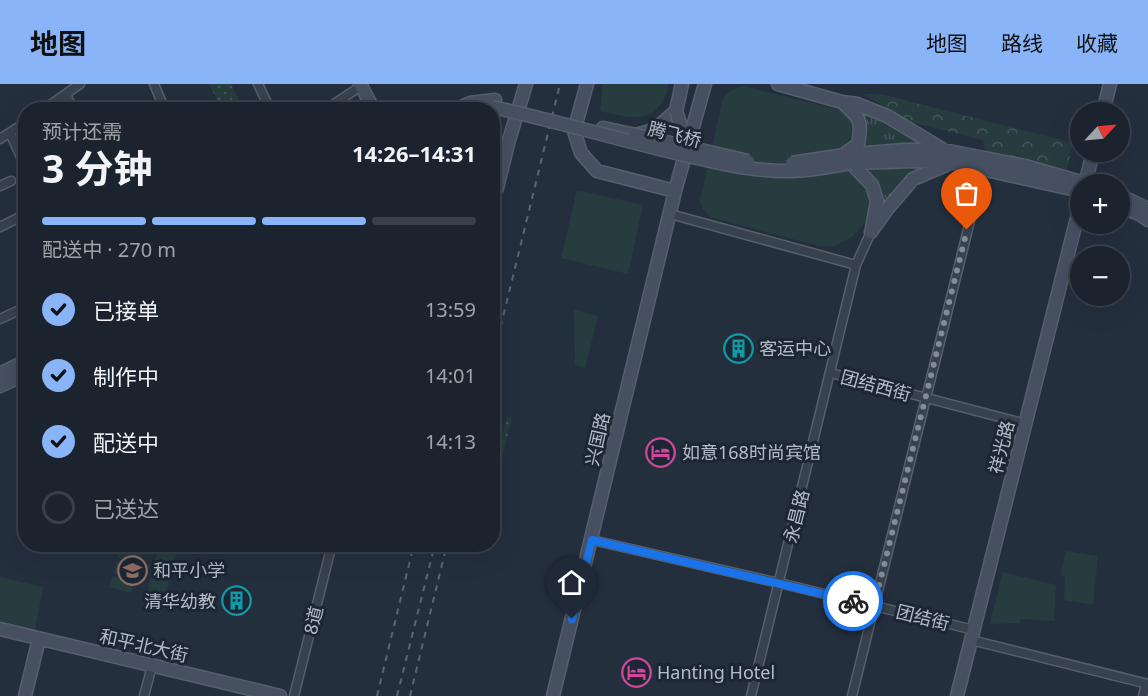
<!DOCTYPE html>
<html lang="zh">
<meta charset="utf-8">
<style>
body{margin:0;font-family:"Noto Sans","Noto Sans SC",sans-serif;background:#282f3a;color:#f1f3f6;height:100vh;display:flex;flex-direction:column;font-size:22px;white-space:nowrap}
*{box-sizing:border-box;margin:0}
p{font-size:20px;color:#a0a4aa}
.icon{flex:none;width:33px;height:33px;fill:none;stroke:currentColor;stroke-width:2;stroke-linecap:round;stroke-linejoin:round}
.map{position:relative;flex:1;overflow:hidden}
.panel{position:absolute;left:18px;top:18px;width:482px;height:450px;display:flex;flex-direction:column;background:#1b232e;border-radius:24px;box-shadow:0 6px 24px #0002,0 0 0 2px #39404a}
.panel>*{flex:none}
.needle{width:39px;rotate:64deg}
.fabs{position:absolute;left:1070px;top:18px;display:grid;gap:12px}
.fabs a{display:grid;place-items:center;width:60px;height:60px;border-radius:50%;background:#1b232e;box-shadow:0 6px 24px #0002,0 0 0 2px #39404a;font-size:30px}
.pin{position:absolute;display:grid;place-items:center;width:51px;height:51px;color:#fff;margin:-62px -26px;border-radius:50% 50% 50% 0;rotate:-45deg;box-shadow:0 0 6px #0007}
.pin .icon{rotate:45deg}
.courier{position:absolute;display:grid;place-items:center;width:60px;height:60px;margin:-30px;border:4px solid #1a73e8;border-radius:50%;background:#fff;color:#222;box-shadow:0 2px 8px #0007}
.head em{font-style:normal;font-weight:700}
.head div{display:flex;flex-direction:column-reverse}
.head{display:flex;align-items:center;justify-content:space-between;height:102px;padding:0 24px}
h1{font-size:39px;font-weight:700;line-height:45px}
.bar{display:grid;grid-template-columns:repeat(4,1fr);gap:9px 6px;align-content:center;height:72px;padding:0 24px}
.bar i{height:8px;border-radius:4px;background:#39404a}
.bar .selected{background:#8ab4f8}
.bar p{grid-column:span 4}
ol{padding:0 24px;list-style:none}
li{display:flex;align-items:center;gap:18px;height:66px}
li p{margin-inline-start:auto}
li .icon{padding:6px;border-radius:50%;background:#8ab4f8;color:#111;stroke-width:4}
li:last-child{color:#a0a4aa}
li i{width:33px;height:33px;border:3px solid #39404a;border-radius:50%}
header{display:flex;align-items:center;gap:36px;box-sizing:border-box;height:84px;padding:0 30px;background:#8ab4f8;color:#111}
header strong{font-size:28px}
nav{display:flex;gap:33px;margin-inline-start:auto;font-size:21px}
.map>svg:first-child{display:block}
.grass{fill:url(#grass-tufts)}
.forest{fill:url(#forest-crowns)}
.park{fill:#263c3f}
.garden{fill:url(#garden-dots)}
.lines{fill:none;stroke-linecap:round;stroke-linejoin:round}
.street-tunnel{stroke:#3a4453;stroke-width:8;stroke-dasharray:8 4;stroke-linecap:butt}
.street-casing{stroke:#565f6c;stroke-width:11}
.secondary-casing{stroke:#565f6c;stroke-width:15}
.street{stroke:#38414e;stroke-width:8}
.secondary{stroke:#465061;stroke-width:12}
.rail{stroke:#5a6575;stroke-width:2;stroke-dasharray:6 6;stroke-linecap:butt}
.secondary-bridge-casing{stroke:#565f6c;stroke-width:15;stroke-linecap:butt}
.secondary-bridge{stroke:#465061;stroke-width:12}
.done{stroke:#828b98;stroke-width:6;stroke-dasharray:0 10.8}
.route{stroke:#1a73e8;stroke-width:8}
.labels{text-anchor:middle;dominant-baseline:central;stroke-width:6;stroke-linejoin:round;paint-order:stroke}
.street-label{font-size:18px;fill:#b4bcc9;stroke:#1d2633}
.poi-label{font-size:18px;fill:#b4bcc9;stroke:#1d2633;text-anchor:start}
</style>
<header>
<strong>地图</strong>
<nav><a>地图</a><a>路线</a><a>收藏</a></nav>
</header>
<div class="map">
<svg width="1148" height="612" viewBox="0 0 1148 612">
<defs>
<pattern id="grass-tufts" width="24" height="20" patternUnits="userSpaceOnUse" patternTransform="scale(1.5)"><rect width="24" height="20" fill="#263c3f"/><path d="M3 7l-1-3M5 7V3M7 7l1-3M15 17l-1-3M17 17v-4M19 17l1-3" fill="none" stroke="#435659"/></pattern>
<pattern id="forest-crowns" width="20" height="18" patternUnits="userSpaceOnUse" patternTransform="scale(1.5)"><rect width="20" height="18" fill="#263c3f"/><path d="M2 6a3 3 0 1 1 6 0M12 15a3 3 0 1 1 6 0" fill="none" stroke="#435659"/></pattern>
<pattern id="garden-dots" width="8" height="8" patternUnits="userSpaceOnUse" patternTransform="scale(1.5)"><rect width="8" height="8" fill="#263c3f"/><path d="M2 2h.1M6 6h.1" fill="none" stroke="#435659" stroke-width="1.8" stroke-linecap="round"/></pattern>
</defs>
<rect width="100%" height="100%" fill="#242f3e"/>
<path class="grass" d="M855,24L877,33L915,57L933,72L922,85L881,124V109L877,99L869,86L864,61L867,49L865,35Z"/>
<path class="forest" d="M863,10H880L1073,59L1067,86L985,67L983,56L911,38Z"/>
<path class="park" d="M603,0H669C659,42 634,35 600,27Z
M743,2L840,26C858,35 856,45 846,60L853,91L867,103L871,115L867,136L852,153L835,162H818L710,133L703,125L700,116L723,14L733,5Z
M577,106L643,121L628,190L561,174Z
M574,226L598,232L585,284L575,281Z
M159,461L178,462L171,494L152,490Z
M120,462L142,468L139,480L117,474Z
M1066,467L1098,472L1093,521L1064,516L1065,493L1060,491Z
M117,477L138,483L135,495L114,489Z
M1003,488L1056,501L1054,537L1021,535L1020,539L990,540Z
M113,492L134,498L131,509L109,503Z
M151,492L169,496L162,529L143,525Z
M0,493L43,503L35,547L0,539Z"/>
<path class="garden" d="M209,0H231L243,25H222Z
M507,333L512,334L492,414V391Z"/>
<g class="lines">
<path class="street-tunnel" d="M970,137L974,117"/>
<defs>
<path id="street" d="M154,0L165,26
M258,0L268,21
M66,10L73,26
M43,26L80,0
M329,26L331,22L361,2
M10,49L26,84
M0,55L26,38
M0,102L11,97
M974,117L982,84
M492,118L497,104
M670,130L856,181
M0,143L26,130
M0,235L26,223
M831,289L1026,340
M592,456L779,499L974,546
M971,556L1148,600
M144,612L152,582
M294,612L332,460
M751,612L856,181L871,148
M852,612L970,137
M1143,612L1146,600"/>
<path id="secondary" d="M360,0L374,26
M587,0L574,47L581,69L597,87L675,107
M778,0L842,18L857,20L887,32L942,65
M842,18C859,34 863,35 858,60L846,69
M454,26L470,19L495,16
M1103,28L1110,0
M603,44L636,51
M632,52L654,46L676,27L682,0
M844,71L904,66H943L1025,82L1088,100
M851,79L915,77L955,79L1080,107
M851,79L872,101L877,117L872,144
M1085,100L1093,68
M492,108L497,104L509,56L526,0
M1119,111L1148,125
M1119,122L1139,130L1148,136
M871,148L888,124L913,95L946,81
M0,290L26,277
M0,302L26,290
M0,545L280,612
M25,612L39,555
M553,612L675,107L705,0
M957,612L1080,122"/>
</defs>
<use href="#street" class="street-casing"/>
<use href="#secondary" class="secondary-casing"/>
<use href="#street" class="street"/>
<use href="#secondary" class="secondary"/>
<path class="rail" d="M492,175L494,169
M492,236L502,204
M492,278L560,0
M377,612L414,460
M397,612L435,460
M410,612L447,460"/>
<defs>
<path id="secondary-bridge" d="M492,23C557,37 620,56 684,71C719,79 755,88 792,87C812,87 832,82 851,79
M676,27L683,49L693,67
M636,51L748,77
M792,79L844,71"/>
</defs>
<use href="#secondary-bridge" class="secondary-bridge-casing"/>
<use href="#secondary-bridge" class="secondary-bridge"/>
</g>
<g class="lines">
<path class="done" d="M853,517L874,522L967,146"/>
<path class="route" d="M572,535L592,456L853,517"/>
</g>
<defs>
<symbol id="building-ring" viewBox="-11 -11 22 22"><circle r="9.5" fill="#1d2633" stroke="#0f9aa8" stroke-width="1.5"/><path d="M-4-6H4V6H1V3H-1V6H-4ZM-2.5-4.3h1.7v1.8h-1.7ZM.8-4.3h1.7v1.8H.8ZM-2.5-1h1.7V.8h-1.7ZM.8-1h1.7V.8H.8Z" fill="#0f9aa8"/></symbol>
<symbol id="hotel-ring" viewBox="-11 -11 22 22"><circle r="9.5" fill="#1d2633" stroke="#d1479c" stroke-width="1.5"/><path d="M-6-4.5h1.5V1H6V5H4.5V3h-9V5H-6ZM-4 0a1.8 1.8 0 1 1 3.6 0ZM.5 0V-2.5h3Q6-2.5 6 0Z" fill="#d1479c"/></symbol>
<symbol id="school-ring" viewBox="-11 -11 22 22"><circle r="9.5" fill="#1d2633" stroke="#8d6e63" stroke-width="1.5"/><path d="M0-5L7-2L0 1L-7-2ZM-4 1L0 2.5L4 1V4Q0 6-4 4Z" fill="#8d6e63"/></symbol>
</defs>
<g fill-rule="evenodd">
<use href="#building-ring" x="722" y="248" width="33" height="33"/>
<use href="#hotel-ring" x="644" y="352" width="33" height="33"/>
<use href="#school-ring" x="116" y="470" width="33" height="33"/>
<use href="#building-ring" x="220" y="500" width="33" height="33"/>
<use href="#hotel-ring" x="620" y="572" width="33" height="33"/>
</g>
<g class="labels">
<g class="street-label">
<text transform="translate(675 50) rotate(14)">腾飞桥</text>
<text transform="translate(876 301) rotate(15)">团结西街</text>
<text transform="translate(597 355) rotate(-77)">兴国路</text>
<text transform="translate(1001 363) rotate(-76)">祥光路</text>
<text transform="translate(796 432) rotate(-76)">永昌路</text>
<text transform="translate(923 533) rotate(14)">团结街</text>
<text transform="translate(313 536) rotate(-76)">8道</text>
<text transform="translate(144 561) rotate(13)">和平北大街</text>
</g>
<g class="poi-label">
<text x="759" y="264">客运中心</text>
<text x="682" y="368">如意168时尚宾馆</text>
<text x="153" y="486">和平小学</text>
<text x="216" y="517" text-anchor="end">清华幼教</text>
<text x="657" y="588">Hanting Hotel</text>
</g>
</g>
</svg>
<div class="fabs">
<a><svg class="needle" viewBox="-14 -14 28 28"><path d="M0-13l5 13h-10z" fill="#e53935"/><path d="M0 13l5-13h-10z" fill="#a0a4aa"/></svg></a>
<a>+</a>
<a>−</a>
</div>
<div class="pin" style="left:967px;top:146px;background:#ea580c"><svg class="icon" aria-label="bag" viewBox="0 0 24 24"><path d="M5 8h14l-1 12H6zM9 8a3 3 0 0 1 6 0"/></svg></div>
<div class="pin" style="left:572px;top:535px;background:#1f2937"><svg class="icon" aria-label="home" viewBox="0 0 24 24"><path d="M3 11l9-7 9 7M6 9v11h12V9"/></svg></div>
<div class="courier" style="left:853px;top:517px"><svg class="icon" aria-label="bike" viewBox="0 0 24 24"><circle cx="6" cy="16" r="4"/><circle cx="18" cy="16" r="4"/><path d="M6 16l4-8h5l3 8M10 8l3 8H6M13 5h3"/></svg></div>
<section class="panel">
<div class="head"><div><h1>3 分钟</h1><p>预计还需</p></div><em>14:26–14:31</em></div>
<div class="bar"><i class="selected"></i><i class="selected"></i><i class="selected"></i><i></i><p>配送中 · 270 m</p></div>
<ol>
<li><svg class="icon" aria-label="check" viewBox="0 0 24 24"><path d="M5 12l5 5 9-10"/></svg>已接单<p>13:59</p></li>
<li><svg class="icon" aria-label="check" viewBox="0 0 24 24"><path d="M5 12l5 5 9-10"/></svg>制作中<p>14:01</p></li>
<li><svg class="icon" aria-label="check" viewBox="0 0 24 24"><path d="M5 12l5 5 9-10"/></svg>配送中<p>14:13</p></li>
<li><i></i>已送达</li>
</ol>
</section>
</div>
